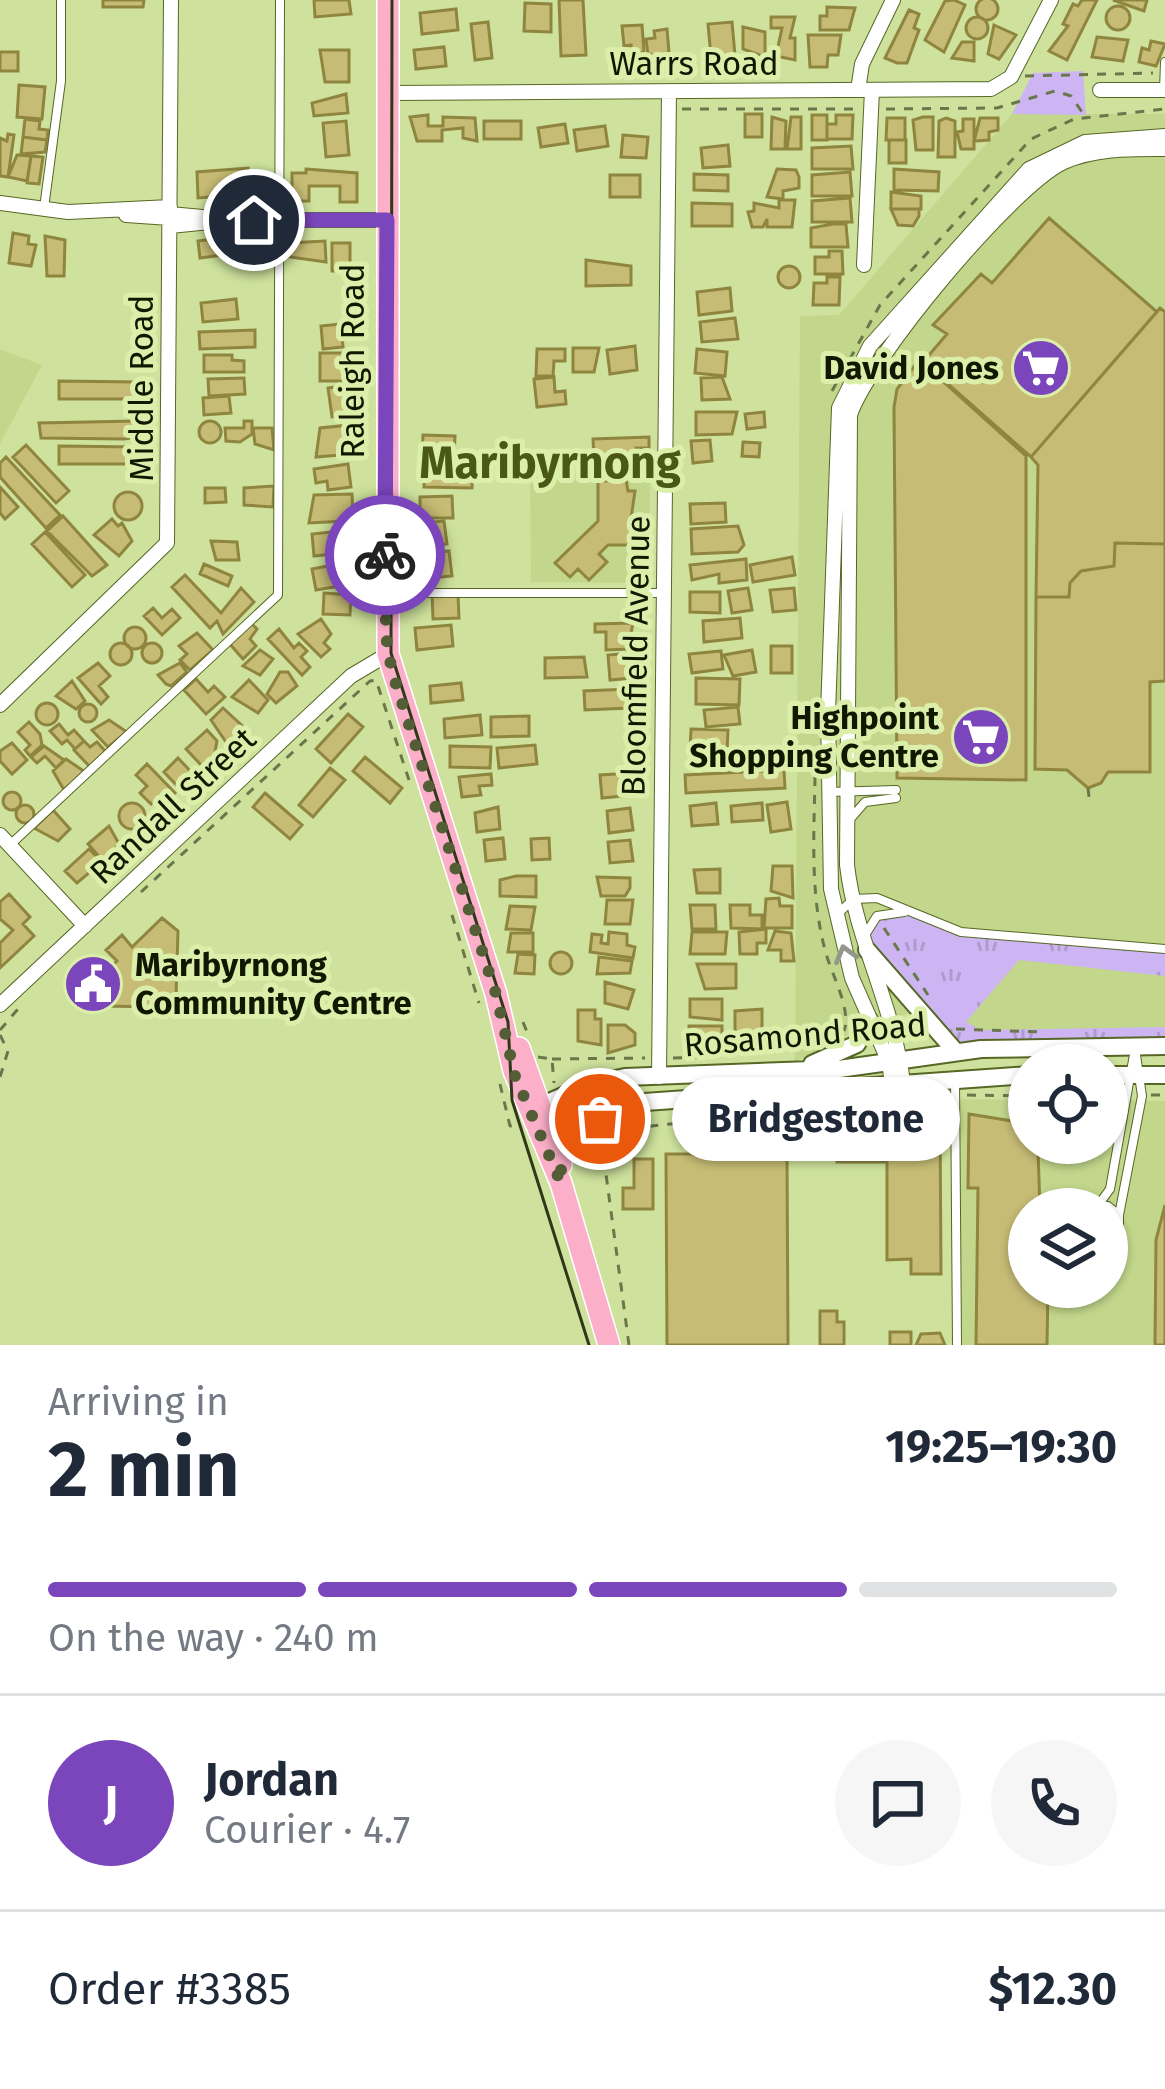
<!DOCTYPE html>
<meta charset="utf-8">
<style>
body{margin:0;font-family:"Fira Sans",sans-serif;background:#f6f6f7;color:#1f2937;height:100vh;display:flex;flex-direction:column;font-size:45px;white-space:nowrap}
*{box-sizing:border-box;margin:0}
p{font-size:39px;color:#747a83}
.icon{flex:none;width:66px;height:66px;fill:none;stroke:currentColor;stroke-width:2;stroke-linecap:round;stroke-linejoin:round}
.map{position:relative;height:1345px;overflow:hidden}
.side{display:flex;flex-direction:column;background:#fff;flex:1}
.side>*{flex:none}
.fabs{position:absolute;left:1008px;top:1044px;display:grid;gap:24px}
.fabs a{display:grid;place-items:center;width:120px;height:120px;border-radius:50%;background:#fff;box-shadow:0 3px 9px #0004;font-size:60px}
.pin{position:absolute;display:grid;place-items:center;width:102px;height:102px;color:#fff;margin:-51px;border:6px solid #fff;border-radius:50%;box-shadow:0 3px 12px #0007}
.courier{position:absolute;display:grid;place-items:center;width:120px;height:120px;margin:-60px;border:9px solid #7b45bc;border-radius:50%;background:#fff;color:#222;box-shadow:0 3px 15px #0007}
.bubble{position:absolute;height:84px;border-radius:42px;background:#fff;box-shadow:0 3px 9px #0004;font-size:39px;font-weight:700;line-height:84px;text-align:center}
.summary em{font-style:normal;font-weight:700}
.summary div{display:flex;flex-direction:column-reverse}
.summary{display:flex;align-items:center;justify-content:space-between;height:204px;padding:0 48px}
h1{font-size:78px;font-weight:700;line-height:90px}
.bar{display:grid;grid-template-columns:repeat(4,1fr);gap:18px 12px;align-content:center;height:144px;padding:0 48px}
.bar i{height:15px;border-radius:9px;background:#e0e1e3}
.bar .active{background:#7b45bc}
.bar p{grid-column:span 4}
.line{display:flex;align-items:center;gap:30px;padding:0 48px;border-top:3px solid #e0e1e3}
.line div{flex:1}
.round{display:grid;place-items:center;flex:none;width:126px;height:126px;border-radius:63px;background:#f6f6f7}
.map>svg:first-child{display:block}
.built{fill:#c2d78b;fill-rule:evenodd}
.grass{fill:url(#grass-tufts)}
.park{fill:#ccb5f2}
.building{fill:#c6bc75;stroke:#8f853f;stroke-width:3}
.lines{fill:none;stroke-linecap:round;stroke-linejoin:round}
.service-casing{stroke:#576725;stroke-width:10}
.minor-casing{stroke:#576725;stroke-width:16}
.tertiary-casing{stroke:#576725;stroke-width:20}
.primary-casing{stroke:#fff;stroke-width:24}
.path{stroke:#6a774a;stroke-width:3;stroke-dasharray:9 9;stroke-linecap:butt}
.service{stroke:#fff;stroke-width:8}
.minor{stroke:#fff;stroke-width:14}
.tertiary{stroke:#fff;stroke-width:16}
.primary{stroke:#fcafc8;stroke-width:21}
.tram{stroke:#2f3819;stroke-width:3}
.oneway{stroke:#94978c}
.done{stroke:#535e37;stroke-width:12;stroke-dasharray:0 21.6}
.route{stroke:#7b45bc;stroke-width:15}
.labels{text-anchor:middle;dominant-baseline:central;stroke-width:10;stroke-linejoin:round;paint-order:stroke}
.street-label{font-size:33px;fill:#111700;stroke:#dbefaa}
.poi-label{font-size:33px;font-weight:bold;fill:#111700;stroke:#dbefaa;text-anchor:end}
.district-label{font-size:45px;font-weight:bold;fill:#495814;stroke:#dbefaa}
</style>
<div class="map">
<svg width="1165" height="1345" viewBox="0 0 1165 1345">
<defs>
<pattern id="grass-tufts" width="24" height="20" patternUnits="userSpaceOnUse" patternTransform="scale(3)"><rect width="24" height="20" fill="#ccb5f2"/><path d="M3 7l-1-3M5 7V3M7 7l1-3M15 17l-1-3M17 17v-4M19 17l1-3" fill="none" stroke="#ae9bce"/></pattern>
</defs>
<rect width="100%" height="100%" fill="#cee29d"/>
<path class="built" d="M1012,114H1165V1032L972,1038L933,1004L841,1038L795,1062L800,316L839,315Z
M0,349L42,365L0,444Z
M530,474H650L649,583L531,582Z
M956,1099L1029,1100V1143H1107V1100L1165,1101V1345H954ZM1029,1209H1107V1287H1029Z"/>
<path class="grass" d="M902,912L948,929L1165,949V976L1019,960L966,1022L981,1030L1165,1027V1046L956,1052L867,950L870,922Z"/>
<path class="park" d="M1083,71L1086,115L1012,114L1033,73Z"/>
<path class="building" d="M976 9a11 11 0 1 1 22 0a11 11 0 1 1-22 0Z
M103,0H144L143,7H103Z
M314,0H349L351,14L315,17Z
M559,0H583L586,55L561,56Z
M954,0L965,5L944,52L925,40L945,1Z
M1082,0H1097L1067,60L1049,51L1068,26L1063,24L1073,4L1078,6Z
M1113,0H1147L1144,11Z
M525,3L551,4V32L524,31Z
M1106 18a12 12 0 1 1 24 0a12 12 0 1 1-24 0Z
M827,7L855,8L849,30H820V16H827Z
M456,9L458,30L422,34L420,13Z
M909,10L919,14L914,28L919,30L907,63H897L885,58Z
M771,17H795L790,38H795V60L776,56L782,28H771Z
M966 28a11 11 0 1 1 22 0a11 11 0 1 1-22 0Z
M488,22L492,58L475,60L471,24Z
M732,22L735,55L711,57L708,24Z
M642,25L644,52L632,53L631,45L624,46L622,26Z
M994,25L1016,35L999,59L988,54Z
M743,27L765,32V57L743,49Z
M667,29L669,53L648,55L646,39L655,38L654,31Z
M808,35H841L838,55H828L827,67H810Z
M1097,37L1128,40L1123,61L1092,57Z
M1151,41L1165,44L1156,66L1139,62L1142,48L1149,50Z
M962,42H974V61L952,58Z
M444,47L446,66L416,69L414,50Z
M320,50H349V82H325Z
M0,52H18V71H0Z
M19,85L45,87L42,119L17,117Z
M346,94L348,113L314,116L312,103Z
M745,114H762V137H745Z
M428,115V126H443V117L475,118L477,141L463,138V128L442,130V141H417L410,117Z
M812,115H827V140H812Z
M836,115H853L852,139H827V124H836Z
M772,117L786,121L785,149H771Z
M791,117H801V149H787Z
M923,117H933V150H916L913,120Z
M887,118H905V140H886Z
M946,118L955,121V157H938L939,121Z
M980,118H998V130L989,132V140L974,141Z
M25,119L40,121L39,129L48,130L47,140L23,137Z
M963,119H974V149H961L957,132L963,131Z
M346,121L349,155L326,157L323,123Z
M484,121H521V139H484Z
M565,124L568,143L541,147L538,128Z
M605,126L608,146L577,151L574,130Z
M8,134L14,135L8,177L0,176V138L7,141Z
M623,135L648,137L646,158L621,157Z
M23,137L47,140L45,152L21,154Z
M889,140H906V163H889Z
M728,145L730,166L703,168L701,148Z
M851,146L853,169H812V148Z
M17,155L31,156L27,181L8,177Z
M31,156L43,157L39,184L27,183Z
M248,168L249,194L198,198L197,172Z
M306,169L357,173V202H340V186H309V201H292V173H306Z
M777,169L796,170L799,177V188L783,191V199L767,197Z
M894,169L939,172L938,191L894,190Z
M850,172L852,196H812V175Z
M694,174L728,175V191L694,190Z
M610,175H640V197H610Z
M891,192L921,196V209H891Z
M850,198L852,222H812V201Z
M779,200H795L792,227H767V219L763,227H752L748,212L754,211V203L779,208Z
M692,203L732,204V226H692Z
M891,209H919V216L913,226L898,225Z
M1049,218L1157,312L1031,457L923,362L947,334L933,325L981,274L992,283Z
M833,224H846L848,247H811V228Z
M13,233L29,236L28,244L36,245L31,266L9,263Z
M45,236L65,240L64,276H47Z
M221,238L223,255L200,258L198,241Z
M247,240L249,256L224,258L223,242Z
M270,241L272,256L250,258L248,244Z
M325,241L326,262L290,257L289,243Z
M332,243H350V271H332Z
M829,251H842L843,274H815V257H829Z
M586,260L631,266V285L586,286Z
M778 277a11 11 0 1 1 22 0a11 11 0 1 1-22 0Z
M827,277H840L839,305H813L814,283H827Z
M730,288L732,311L699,315L697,292Z
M236,299L238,319L203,322L201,303Z
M1160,308L1165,312V544L1115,543L1114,566L1081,571L1070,583L1069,597H1036L1038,465L1031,457Z
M735,318L738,339L702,342L700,322Z
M341,324L343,347L323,349L321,326Z
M255,330V347L200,349L199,332Z
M635,346L637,370L610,374L607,350Z
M573,348H599L594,372H573Z
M537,349H565V361H554L553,376H536Z
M697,349L727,352L725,376L695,373Z
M320,353H349L348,381H320Z
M204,355H232V360L244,361V372H204Z
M919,360L1026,456V780L897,778L894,407L897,389Z
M554,377L555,392L565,391L566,404L537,407L534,379Z
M722,377L730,399L702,400L701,378Z
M244,378L245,394L209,396L208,379Z
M59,381L138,382V399H59Z
M350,385L354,415L332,417L328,388Z
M229,396L231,413L204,415L203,398Z
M696,412H737L732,434L696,435Z
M764,412L765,427L747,429L745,414Z
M135,421L138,437L124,439L41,438L39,423Z
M244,421H252V434L240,442L226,441L225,428H244Z
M199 432a11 11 0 1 1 22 0a11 11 0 1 1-22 0Z
M350,425L353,454L316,457L320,428Z
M253,428H272L274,450L255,444Z
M423,435L455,436L454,457H422Z
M649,437V448H636V458L594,459L593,439Z
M710,440L712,461L693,463L691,441Z
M743,442L760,443L759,457L742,456Z
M26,445L69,491L56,503L13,457Z
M59,446L138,447V464H59Z
M6,457L60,515L46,528L0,477V463Z
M425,462L473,463L472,488L424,487Z
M348,464L351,487L328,490L327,481L316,483L314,469Z
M606,474H625L628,491H635L630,525H636V545H608L599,554L607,562L589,580L578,569L570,577L555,563L598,521V481H606Z
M274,486L273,507L244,505V488Z
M0,487L18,507L5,519L0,513Z
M205,488H225L226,502L205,503Z
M114 506a14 14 0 1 1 28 0a14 14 0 1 1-28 0Z
M352,494L353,515L345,516L346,521L309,523L314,495Z
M452,496L453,518H420V497Z
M725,503L726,522L691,524L690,504Z
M63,516L107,565L92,576L47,531Z
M112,519L118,526L122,523L132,541L119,556L94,535Z
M444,521L447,544L423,547L420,523Z
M738,526L744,545L738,552L692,554L691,529Z
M351,530L353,552L314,556L312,534Z
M45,532L85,575L72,587L32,544Z
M211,541L237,542L239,560H216Z
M1115,543L1165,544V681L1150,682V772H1108L1101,783L1088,788L1067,770L1035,769L1036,597H1069L1070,583L1081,571L1114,566Z
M449,551L452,576L420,579L418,554Z
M792,557L795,575L753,582L750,565Z
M746,559L747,580L719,583V574L692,580L690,565Z
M349,562L352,584L316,590L312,569Z
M204,564L232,576L228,586L200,574Z
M185,575L221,613L241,588L254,602L223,634L217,621L210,628L172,587Z
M748,588L752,610L732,613L728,591Z
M794,588L796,610L773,612L770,590Z
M690,592H720V613L690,612Z
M324,593L351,595L350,615L323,614Z
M432,594H458L459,618L433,619Z
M153,608L162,618L172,609L180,618L162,635L144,616Z
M740,618L742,638L704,642L703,621Z
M321,619L331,634L324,643L330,649L321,657L298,634Z
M251,623L257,629L250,639L256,646L243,659L229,643Z
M633,623L628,649L606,650V632H595V624Z
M451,625L453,646L417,650L415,628Z
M124 638a11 11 0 1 1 22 0a11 11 0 1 1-22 0Z
M279,629L294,648L299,643L307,651L301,657L310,667L302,675L268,639Z
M197,633L213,650L190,670L180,660L187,654L179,646Z
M110 654a11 11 0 1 1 22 0a11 11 0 1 1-22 0Z
M142 653a10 10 0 1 1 20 0a10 10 0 1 1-20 0Z
M771,646H792V673H771Z
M260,650L273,659L260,675L243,666Z
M752,650L756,672L733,676L724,655Z
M721,651L723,669L692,673L689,654Z
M631,653L633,678L610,680L608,655Z
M584,657L587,677L545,678V658Z
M98,663L110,676L99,686L108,697L101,704L78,678Z
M180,663L187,672L171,686L166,684L158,675Z
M280,672H288L297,686L276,703L267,694Z
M696,678L740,679L739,705L696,704Z
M196,679L208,692L214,686L225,697L206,714L184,690Z
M249,680L268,700L258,713L232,697Z
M72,681L85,701L76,709L56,696Z
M461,683L463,700L431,703L430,686Z
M629,689V708L585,710L584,691Z
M36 714a11 11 0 1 1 22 0a11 11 0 1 1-22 0Z
M79 713a9 9 0 1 1 18 0a9 9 0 1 1-18 0Z
M738,707L740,724L706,727L704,710Z
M223,708L248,731L230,748L211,720Z
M348,714L363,727L331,763L316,749Z
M480,715L482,735L445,738L444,719Z
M529,716V736L491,737V717Z
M109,720L127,732L108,747L92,730Z
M29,722L40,734L42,745L30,756L25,750L30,745L18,732Z
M59,724L68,735L74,730L84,741L75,749L67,740L62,744L50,731Z
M691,729L728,730L727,752L690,750Z
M207,730L217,741L214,757L203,767L186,749Z
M84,741L90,747L97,742L106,752L90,767L74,750Z
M12,743L27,760L12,774L0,761V751Z
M535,745L537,764L499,768L497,748Z
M44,746L64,760L56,768L45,756L37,763L31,757Z
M450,746L491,747L490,768L450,767Z
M365,757L402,788L390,803L353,771Z
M178,758L196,777L180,789L164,772Z
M66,759L85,772L64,790L53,771Z
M147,764L175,793L166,802L161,796L151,804L140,793L147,786L136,775Z
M330,768L345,780L313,817L299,805Z
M784,770L785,788L686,793L685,775Z
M631,773L633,795L602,798L600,775Z
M491,774L492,785L479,786L481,795L462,797L459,777Z
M3 801a9 9 0 1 1 18 0a9 9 0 1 1-18 0Z
M265,793L302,825L290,839L253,807Z
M787,802L791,829L771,832L767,805Z
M119 816a13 13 0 1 1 26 0a13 13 0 1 1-26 0Z
M716,803L718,824L692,826L690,806Z
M762,803L763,820L732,822L731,806Z
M16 814a9 9 0 1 1 18 0a9 9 0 1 1-18 0Z
M498,807L500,829L477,832L475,813Z
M630,808L633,830L609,833L607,811Z
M53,810L70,829L58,841L34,828Z
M109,826L119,844L105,863L88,844Z
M503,838L505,859L486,861L484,840Z
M549,838L550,859L532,860L531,839Z
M630,840L633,861L610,863L608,842Z
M89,849L102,862L77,883L65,871Z
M773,866H792L793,898L771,891Z
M720,869V893H697L694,870Z
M516,876H536V897L500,896V880Z
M597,877L630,878V888L625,896H601Z
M9,894L30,917L23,924L34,936L0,968V943L13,930L0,919V902Z
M779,898L780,906H792V928H764L766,899Z
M607,900H633L630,924H605Z
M690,905H715L716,929H692Z
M730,905H750V915H762V929L731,928Z
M510,906L535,907L531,930L506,929Z
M162,918L178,931L176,998L165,1007L98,1006L87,990L117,961L106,950L122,935L132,947Z
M766,929V943H757V954H740L739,932Z
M775,931L791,933L794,961H781V950H768Z
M609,932L627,934V945L635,947L633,958L590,952L592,934L602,935L601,943L608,944Z
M692,932H727L725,954H690Z
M511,933H533V952H508Z
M550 963a11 11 0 1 1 22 0a11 11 0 1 1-22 0Z
M518,954L535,955L534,974L515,973Z
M599,957L632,961L630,973L597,974Z
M697,964H736V988L705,989Z
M605,982L634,990L628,1009L605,1003Z
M690,999H722V1020L690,1017Z
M762,1009V1040L735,1046V1011Z
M578,1010H595V1019H601V1045L578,1041Z
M608,1025H625L635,1033V1045L608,1053Z
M689,1026H722V1045H715V1054H689Z
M969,1114L1012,1121L1038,1151L1040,1209H1029V1287H1048L1047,1345H976L978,1188H968Z
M940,1117L941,1274H911V1259L887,1260V1162H837L833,1118Z
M666,1154H787L788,1345H667Z
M634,1159H653V1209H623V1188H634Z
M1165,1205V1345H1155L1156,1240Z
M820,1311H837V1322H844V1345H820Z
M890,1332H911V1345H890Z
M940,1333L945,1345H916L921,1334Z"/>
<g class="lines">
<defs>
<path id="service" d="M1164,90L1165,62
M44,208L61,81V0
M389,593H662
M829,792L896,790
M852,817L865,802L896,798
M10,845L278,595L280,0
M838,914L853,899L877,898L961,932L1165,949
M865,935L877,916L904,912
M955,1079L957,1345
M1107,1086L1120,1122
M1095,1208L1108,1206L1119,1215V1228L1107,1238
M1096,1208L1110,1189L1135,1049
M1119,1215L1142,1096L1135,1048"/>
<path id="minor" d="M858,90L862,64L893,0
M1100,90H1165
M388,93L991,89L1011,77L1051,0
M0,203L68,212L170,207
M170,214L213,218
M126,215L170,218
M170,226L230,220H387
M864,265L872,90
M0,705L167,543L171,0
M0,835L85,926
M0,1005L351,676L388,654
M659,1077L669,91
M903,1083C894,1004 856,942 847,865L850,415C868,360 1012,186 1064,162C1096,148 1131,149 1165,149
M892,1084L889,1062L852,978L831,889L828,713L839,408L870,346L1029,169L1085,142L1165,136"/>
<path id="tertiary" d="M867,950L956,1052
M812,1064L857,1044L869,1020
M1107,1075H1165
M529,1111L588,1085L625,1077L839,1069L981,1049L1165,1046
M535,1113L561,1116L602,1105L1029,1075
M561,1160L582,1134L620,1105"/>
<path id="primary" d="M388,0V654L496,994L514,1071L561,1183L609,1345
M519,1048L561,1165"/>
</defs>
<use href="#service" class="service-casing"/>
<use href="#minor" class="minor-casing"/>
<use href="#tertiary" class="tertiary-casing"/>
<use href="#primary" class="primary-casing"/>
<path class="path" d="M1025,76L1153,73
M682,109H858
M886,109L997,108L1055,91L1071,96L1084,115
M832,391L880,305L1031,139L1074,119L1165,109
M815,777C814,835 810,893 825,950C831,974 852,1009 844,1031
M1088,788L1089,797
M141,892L370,681L376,680L409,780
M452,915L479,1003
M884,928L928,995
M523,1022L527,1032
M956,1029L1042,1032
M0,1030L18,1009
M0,1035L8,1051L0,1077
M538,1057L552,1059L554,1083
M673,1058L717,1057
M552,1059L645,1058
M500,1084L510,1126H521
M967,1095L1029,1096
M1151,1095H1165
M629,1345L603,1152L622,1129L892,1101"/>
<use href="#service" class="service"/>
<use href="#minor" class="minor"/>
<use href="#tertiary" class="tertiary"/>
<use href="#primary" class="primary"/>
<path class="tram" d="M392,0L391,653L508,1022L512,1100L589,1345"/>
</g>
<defs><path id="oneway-chevron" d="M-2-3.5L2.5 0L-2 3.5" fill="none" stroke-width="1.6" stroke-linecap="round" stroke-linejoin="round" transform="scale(3)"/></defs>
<use class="oneway" href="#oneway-chevron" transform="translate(845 954) rotate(-106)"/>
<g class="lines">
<path class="done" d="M385,555L386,636L392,672L496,994L515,1076L561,1183V1160L600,1119"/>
<path class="route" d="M254,220H387L385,555"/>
</g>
<defs>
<symbol id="supermarket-disc" viewBox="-11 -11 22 22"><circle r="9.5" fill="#7b45bc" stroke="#dbefaa"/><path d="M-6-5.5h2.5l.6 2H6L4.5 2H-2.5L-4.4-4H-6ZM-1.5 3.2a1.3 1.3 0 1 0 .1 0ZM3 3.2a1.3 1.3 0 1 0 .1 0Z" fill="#fff"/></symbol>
<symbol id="civic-disc" viewBox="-11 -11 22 22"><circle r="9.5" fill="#7b45bc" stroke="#dbefaa"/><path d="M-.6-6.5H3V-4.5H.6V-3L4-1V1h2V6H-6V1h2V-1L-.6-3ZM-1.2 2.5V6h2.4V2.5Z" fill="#fff"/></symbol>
</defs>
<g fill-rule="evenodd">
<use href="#supermarket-disc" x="1008" y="335" width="66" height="66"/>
<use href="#supermarket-disc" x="948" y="704" width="66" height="66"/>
<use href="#civic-disc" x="60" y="951" width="66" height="66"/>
</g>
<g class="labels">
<g class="street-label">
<text x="694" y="64">Warrs Road</text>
<text transform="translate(353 361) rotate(-90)">Raleigh Road</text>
<text transform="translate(142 388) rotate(-90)">Middle Road</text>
<text transform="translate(636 656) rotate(-89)">Bloomfield Avenue</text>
<text transform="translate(173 806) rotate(-43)">Randall Street</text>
<text transform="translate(805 1035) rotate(-5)">Rosamond Road</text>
</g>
<g class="poi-label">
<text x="999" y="368">David Jones</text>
<text x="939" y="718">Highpoint<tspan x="939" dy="38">Shopping Centre</tspan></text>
<text x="135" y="965" text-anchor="start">Maribyrnong<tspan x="135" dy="38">Community Centre</tspan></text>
</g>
<g class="district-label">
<text x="550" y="463">Maribyrnong</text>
</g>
</g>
</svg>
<div class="fabs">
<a><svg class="icon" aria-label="locate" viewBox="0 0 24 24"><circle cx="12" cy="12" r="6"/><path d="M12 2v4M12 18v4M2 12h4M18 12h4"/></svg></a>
<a><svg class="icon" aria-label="layers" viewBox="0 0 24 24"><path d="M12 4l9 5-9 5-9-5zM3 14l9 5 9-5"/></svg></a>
</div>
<div class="pin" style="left:600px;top:1119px;background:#ea580c"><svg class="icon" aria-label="bag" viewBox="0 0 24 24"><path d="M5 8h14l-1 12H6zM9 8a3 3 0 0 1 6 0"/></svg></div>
<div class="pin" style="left:254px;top:220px;background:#1f2937"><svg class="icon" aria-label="home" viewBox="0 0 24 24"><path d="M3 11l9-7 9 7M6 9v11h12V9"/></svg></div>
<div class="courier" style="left:385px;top:555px"><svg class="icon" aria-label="bike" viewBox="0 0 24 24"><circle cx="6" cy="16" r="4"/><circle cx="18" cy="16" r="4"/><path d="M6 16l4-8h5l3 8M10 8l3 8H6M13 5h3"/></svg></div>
<div class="bubble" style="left:672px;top:1077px;width:288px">Bridgestone</div>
</div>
<section class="side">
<div class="summary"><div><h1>2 min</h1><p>Arriving in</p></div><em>19:25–19:30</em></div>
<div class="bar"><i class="active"></i><i class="active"></i><i class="active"></i><i></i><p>On the way · 240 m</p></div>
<div class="line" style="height:216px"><b class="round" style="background:#7b45bc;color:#fff">J</b><div><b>Jordan</b><p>Courier · 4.7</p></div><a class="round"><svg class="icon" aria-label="chat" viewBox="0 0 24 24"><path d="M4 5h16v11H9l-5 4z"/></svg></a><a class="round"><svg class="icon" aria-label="phone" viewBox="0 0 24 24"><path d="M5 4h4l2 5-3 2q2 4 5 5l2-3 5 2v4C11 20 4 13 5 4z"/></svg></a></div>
<div class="line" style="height:156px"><div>Order #3385</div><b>$12.30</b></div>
</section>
